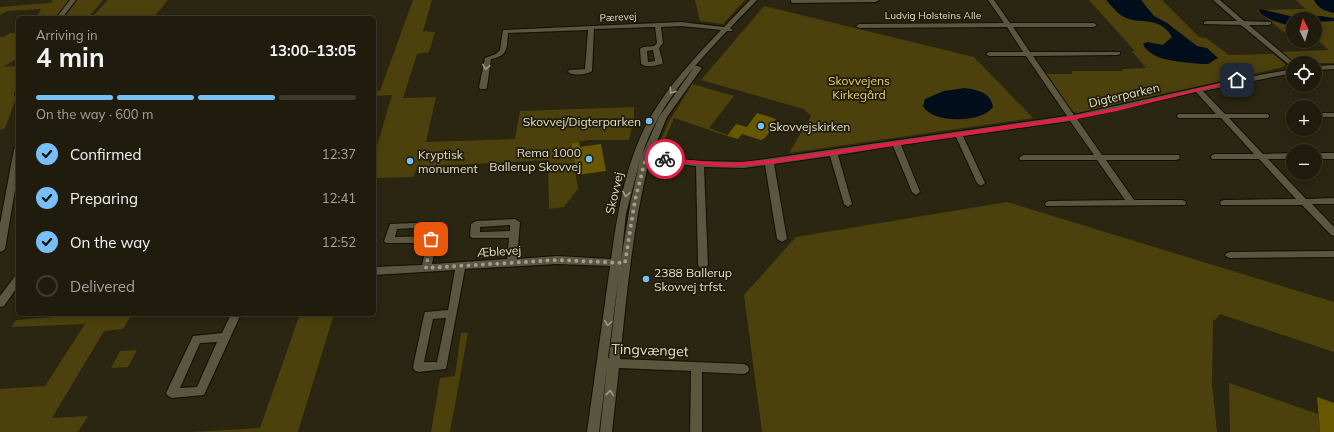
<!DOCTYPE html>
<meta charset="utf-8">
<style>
body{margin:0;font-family:Mulish,sans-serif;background:#2d291b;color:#f1f3f6;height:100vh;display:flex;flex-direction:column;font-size:15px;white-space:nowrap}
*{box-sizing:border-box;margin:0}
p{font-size:13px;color:#a2a19d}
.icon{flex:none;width:22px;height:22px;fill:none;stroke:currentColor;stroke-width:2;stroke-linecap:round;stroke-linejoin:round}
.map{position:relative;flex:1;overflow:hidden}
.details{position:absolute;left:16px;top:16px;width:360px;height:300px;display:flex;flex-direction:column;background:#201c0d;border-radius:6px;box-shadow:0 2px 6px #0003,0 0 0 1px #3d3a2e}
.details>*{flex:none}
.needle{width:26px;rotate:355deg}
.tools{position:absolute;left:1286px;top:12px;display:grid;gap:8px}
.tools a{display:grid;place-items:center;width:36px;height:36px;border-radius:50%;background:#201c0d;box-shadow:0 2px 6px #0003,0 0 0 1px #3d3a2e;font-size:20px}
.pin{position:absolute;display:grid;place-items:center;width:34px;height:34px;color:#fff;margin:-17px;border-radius:8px;box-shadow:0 2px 6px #0006}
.courier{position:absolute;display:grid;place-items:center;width:40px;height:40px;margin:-20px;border:3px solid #e11d48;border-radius:50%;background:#fff;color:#222;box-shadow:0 1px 5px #0007}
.head em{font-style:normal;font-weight:700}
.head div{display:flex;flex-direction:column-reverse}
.head{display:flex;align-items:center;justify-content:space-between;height:68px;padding:0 20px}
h1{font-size:26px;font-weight:700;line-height:30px}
.bar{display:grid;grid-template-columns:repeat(4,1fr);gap:6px 4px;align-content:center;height:48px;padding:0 20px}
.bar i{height:5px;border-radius:3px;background:#3d3a2e}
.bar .active{background:#78bff8}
.bar p{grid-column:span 4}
ol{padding:0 20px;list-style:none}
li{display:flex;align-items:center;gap:12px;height:44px}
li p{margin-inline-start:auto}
li .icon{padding:4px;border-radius:50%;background:#78bff8;color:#111;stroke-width:4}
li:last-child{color:#a2a19d}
li i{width:22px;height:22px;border:2px solid #3d3a2e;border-radius:50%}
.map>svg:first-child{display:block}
.green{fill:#4c410c}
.water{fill:#000d1a}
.building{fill:#665700}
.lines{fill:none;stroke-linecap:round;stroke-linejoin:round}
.minor-casing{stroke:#130e00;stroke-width:2}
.minor{fill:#5a563f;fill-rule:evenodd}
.oneway{stroke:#9e9a88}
.route{fill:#e11d48}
.done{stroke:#a29e8e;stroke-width:4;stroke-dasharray:0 7.2}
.poi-dot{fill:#78bff8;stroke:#211c07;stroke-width:1.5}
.labels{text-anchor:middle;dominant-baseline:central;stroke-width:3.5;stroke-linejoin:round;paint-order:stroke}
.far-street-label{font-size:10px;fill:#e2dfd2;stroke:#211c07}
.park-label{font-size:12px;fill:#ecd671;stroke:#211c07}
.street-label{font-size:12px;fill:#e2dfd2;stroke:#211c07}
.poi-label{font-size:12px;fill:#e2dfd2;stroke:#211c07;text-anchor:start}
.near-street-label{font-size:14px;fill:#e2dfd2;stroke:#211c07}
</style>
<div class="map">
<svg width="1334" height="432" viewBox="0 0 1334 432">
<rect width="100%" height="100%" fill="#2a2611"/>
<path class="green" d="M53,0H69L55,18H36L41,9L7,11L0,15V7L50,3Z
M77,0H103L88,18H64Z
M108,0H168L153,18H91Z
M413,0H432L423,31L435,32L429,52L417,54L403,98L436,97L426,142L515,139L520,111L634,107V118L629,140H589L571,143L578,189L564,207L549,209L548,160L418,167L413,177L377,178L374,185V156L392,95L374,96V91H380Z
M695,0H745L723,24L700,21Z
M1089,0H1162L1199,37L1206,38L1229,55L1273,54L1285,64L1284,67L1077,113L1071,111L1046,74H1072V71H1123L1122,69L1146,68L1132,51H1135Z
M1296,0H1334V63H1293L1278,52L1329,50L1315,38V19H1293V36H1289L1256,10L1306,9Z
M764,6L974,57L1033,118L789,153L811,116L804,109L701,80Z
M10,33H18V58L3,67L17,66L18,79L16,85L18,84V92H14V95L16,99L5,128L0,130V37H4Z
M692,84L734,96L709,128L726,134L727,136L674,118L660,151H656L668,123Z
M1007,202L1334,302V352L1220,314L1215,320H1213L1212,384L1217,432H762L744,295L796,237Z
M91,314H132L123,329L104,331L52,418L88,416L78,432H0V389L45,386L85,324L11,327L16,320Z
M300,314H334L298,432H191L260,428Z
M461,333H468L450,432H431L440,378L455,376Z
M137,350L128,367L111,368L120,351Z
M1229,383L1318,414L1320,432H1230Z"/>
<path class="water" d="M1106,0H1141L1154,16L1167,23L1197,46L1207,48L1218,58L1208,64H1202C1184,62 1151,62 1143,44L1147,42L1163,45L1172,37C1160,15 1139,25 1124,17C1117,14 1111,5 1106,0Z
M1314,0H1334V13C1326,11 1318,9 1314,0Z
M1260,9L1294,17L1321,16L1334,18V21L1315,22V19H1293V26C1284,25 1264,19 1259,11Z
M965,88C978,90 991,93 993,107C982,123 932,124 923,106L925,99L944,91Z"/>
<path class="building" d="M757,113L776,119L772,124L774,125L765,138L761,140L742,134L738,139L727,136L736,124L747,127Z
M579,142L580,147L601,144L606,171L577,175L571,143Z
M1317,397L1334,403V432H1320Z"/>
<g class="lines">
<defs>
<path id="minor" d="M70,0H76L62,18H56Z
M750,0H757L730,28L733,30L732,31H727C692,68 658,106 642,155L659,117L695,66H698L702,68L667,117L651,156L700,161L744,162L1067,116L1026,56H989L986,54L989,52H1023L1007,27L859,28L856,26L859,24L1004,23L988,0H994L1010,23H1094L1097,25L1094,27H1013L1030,52H1120V54L1118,55L1033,56L1074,115L1238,79L1293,69V73L1203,91L1225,114H1268L1269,116L1268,118H1229L1263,154L1293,153V159H1268L1306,199L1334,198V204H1312L1334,227V236L1331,235L1302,205H1221L1220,203L1221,201L1224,200L1296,199L1259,159H1212L1211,157L1212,155L1215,154H1254L1221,118H1178L1177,116L1178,114H1216L1196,92L1077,119L1102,155H1179L1180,157L1179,159L1176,160H1106L1134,200H1182L1185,201L1186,203L1185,205L1046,206L1045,204L1046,202L1049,201L1125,200L1097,160H1020L1019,158L1023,155H1094L1070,121L963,136L985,183L981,186L977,183L956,137L901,145L920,192L916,195L912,192L893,146L838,155L852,204L848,207L844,204L830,156L774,164L787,239L782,242L777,239L765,165L744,168L704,167L708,265L706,268H700L698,265L696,166L649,161C633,226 627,292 620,359L744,364L748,366L749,369L748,372L744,374L702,372V432H690L691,371L619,368L612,432H600L607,367L599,432H587L610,266L557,264L465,269L446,369L418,372L414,370L413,367L424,315L425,312L448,310L455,270L374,275V267L422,265L427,243H386L384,241L390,224L438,222L440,224L432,264L507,259L509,238H472L470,236L471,224L476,221L515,219L520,222L517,259L557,256L611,259C618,210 626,159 651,116C670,84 695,57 721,30L681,26L661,27L663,43L659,48L663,63C658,66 646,68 641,64L640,49L643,47L654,46L657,43L655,27L594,29L592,71C587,75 573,76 568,72L569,70L585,69L588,30L508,33C507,48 508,56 491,59L487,87L486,89H480L479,87L485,58L496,54L500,50L503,30L681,22L724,27ZM653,50L655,61L648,62L647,51ZM640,160L631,200L621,260L626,214ZM510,225V231L480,232V227ZM430,227L428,236L395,237L397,229ZM619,274L609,358H608ZM446,318L437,362H424L433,319Z
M791,0H879L876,2L793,3L791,2Z
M1213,0H1220L1244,21L1271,22V24L1269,25H1249L1294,63L1293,68L1241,25L1204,24V22L1206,21H1237Z
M315,16H320L323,18H312Z
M1334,65V69L1315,70V66Z
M1315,113H1334V117H1315Z
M18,146V172L5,249L3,251L0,252V224L14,149Z
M1315,153H1334V159H1315Z
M1334,251V257L1230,258L1227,257L1225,255L1227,253L1230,252Z
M18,275V286L4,306L0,307V296L15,276Z
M231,314H241L204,395L172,398L168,396L166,393L193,336L222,333ZM217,342L197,387L180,388L200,343Z"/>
</defs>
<use href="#minor" class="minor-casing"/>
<use href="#minor" class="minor"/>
</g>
<defs><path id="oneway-chevron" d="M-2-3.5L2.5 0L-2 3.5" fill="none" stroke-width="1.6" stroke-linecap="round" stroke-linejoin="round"/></defs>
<g class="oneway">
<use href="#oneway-chevron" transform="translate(486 67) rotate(101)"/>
<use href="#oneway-chevron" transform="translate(672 91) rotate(126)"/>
<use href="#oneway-chevron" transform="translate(626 194) rotate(102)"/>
<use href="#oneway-chevron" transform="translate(608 323) rotate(98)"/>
<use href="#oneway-chevron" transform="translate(610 393) rotate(-84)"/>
</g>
<path class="route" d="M1237,79L1239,81L1117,111L1072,120L769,164L726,167L665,161L662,159L665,158L726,163L769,160L1072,116L1117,108Z"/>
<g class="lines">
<path class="done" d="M431,239L426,268L557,260L625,263L635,200L646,157L665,159"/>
</g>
<g class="poi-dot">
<circle cx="649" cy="121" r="4"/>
<circle cx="761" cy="126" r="4"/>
<circle cx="589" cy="159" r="4"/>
<circle cx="410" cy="161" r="4"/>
<circle cx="646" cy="279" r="4"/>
</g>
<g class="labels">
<g class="far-street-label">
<text x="933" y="15">Ludvig Holsteins Alle</text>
<text transform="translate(618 17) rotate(-3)">Pærevej</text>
</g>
<g class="park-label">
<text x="859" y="80">Skovvejens<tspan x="859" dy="14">Kirkegård</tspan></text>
</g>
<g class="street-label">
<text transform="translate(1124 95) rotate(-13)">Digterparken</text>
<text transform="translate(614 193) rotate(-77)">Skovvej</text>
<text transform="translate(499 251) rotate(-3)">Æblevej</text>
</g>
<g class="poi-label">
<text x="641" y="121" text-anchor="end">Skovvej/Digterparken</text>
<text x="769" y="126">Skovvejskirken</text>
<text x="581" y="152" text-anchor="end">Rema 1000<tspan x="581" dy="14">Ballerup Skovvej</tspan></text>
<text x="418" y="154">Kryptisk<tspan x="418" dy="14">monument</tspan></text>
<text x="654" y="272">2388 Ballerup<tspan x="654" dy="14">Skovvej trfst.</tspan></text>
</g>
<g class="near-street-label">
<text transform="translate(650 350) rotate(2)">Tingvænget</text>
</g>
</g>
</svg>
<div class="tools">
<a><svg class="needle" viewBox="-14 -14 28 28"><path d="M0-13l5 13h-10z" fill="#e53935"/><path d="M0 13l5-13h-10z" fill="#a2a19d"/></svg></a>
<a><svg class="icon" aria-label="locate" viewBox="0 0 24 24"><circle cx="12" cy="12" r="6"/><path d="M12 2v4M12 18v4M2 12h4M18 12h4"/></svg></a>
<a>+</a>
<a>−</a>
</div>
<div class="pin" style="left:431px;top:239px;background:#ea580c"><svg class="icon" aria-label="bag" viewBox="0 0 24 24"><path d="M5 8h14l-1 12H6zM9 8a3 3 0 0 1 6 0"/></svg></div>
<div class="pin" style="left:1237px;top:80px;background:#1f2937"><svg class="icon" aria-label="home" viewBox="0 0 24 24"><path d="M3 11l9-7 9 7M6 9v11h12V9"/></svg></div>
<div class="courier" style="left:665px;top:159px"><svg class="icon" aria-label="bike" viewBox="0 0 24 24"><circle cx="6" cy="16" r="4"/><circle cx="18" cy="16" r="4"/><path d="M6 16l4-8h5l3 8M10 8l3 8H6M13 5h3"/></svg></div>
<section class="details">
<div class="head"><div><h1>4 min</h1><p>Arriving in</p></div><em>13:00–13:05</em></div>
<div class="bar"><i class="active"></i><i class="active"></i><i class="active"></i><i></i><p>On the way · 600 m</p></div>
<ol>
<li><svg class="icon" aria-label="check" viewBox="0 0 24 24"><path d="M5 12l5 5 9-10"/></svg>Confirmed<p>12:37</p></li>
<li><svg class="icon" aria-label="check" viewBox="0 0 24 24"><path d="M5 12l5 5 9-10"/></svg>Preparing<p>12:41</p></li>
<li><svg class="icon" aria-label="check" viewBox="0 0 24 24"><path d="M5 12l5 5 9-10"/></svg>On the way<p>12:52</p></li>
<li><i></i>Delivered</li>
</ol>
</section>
</div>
